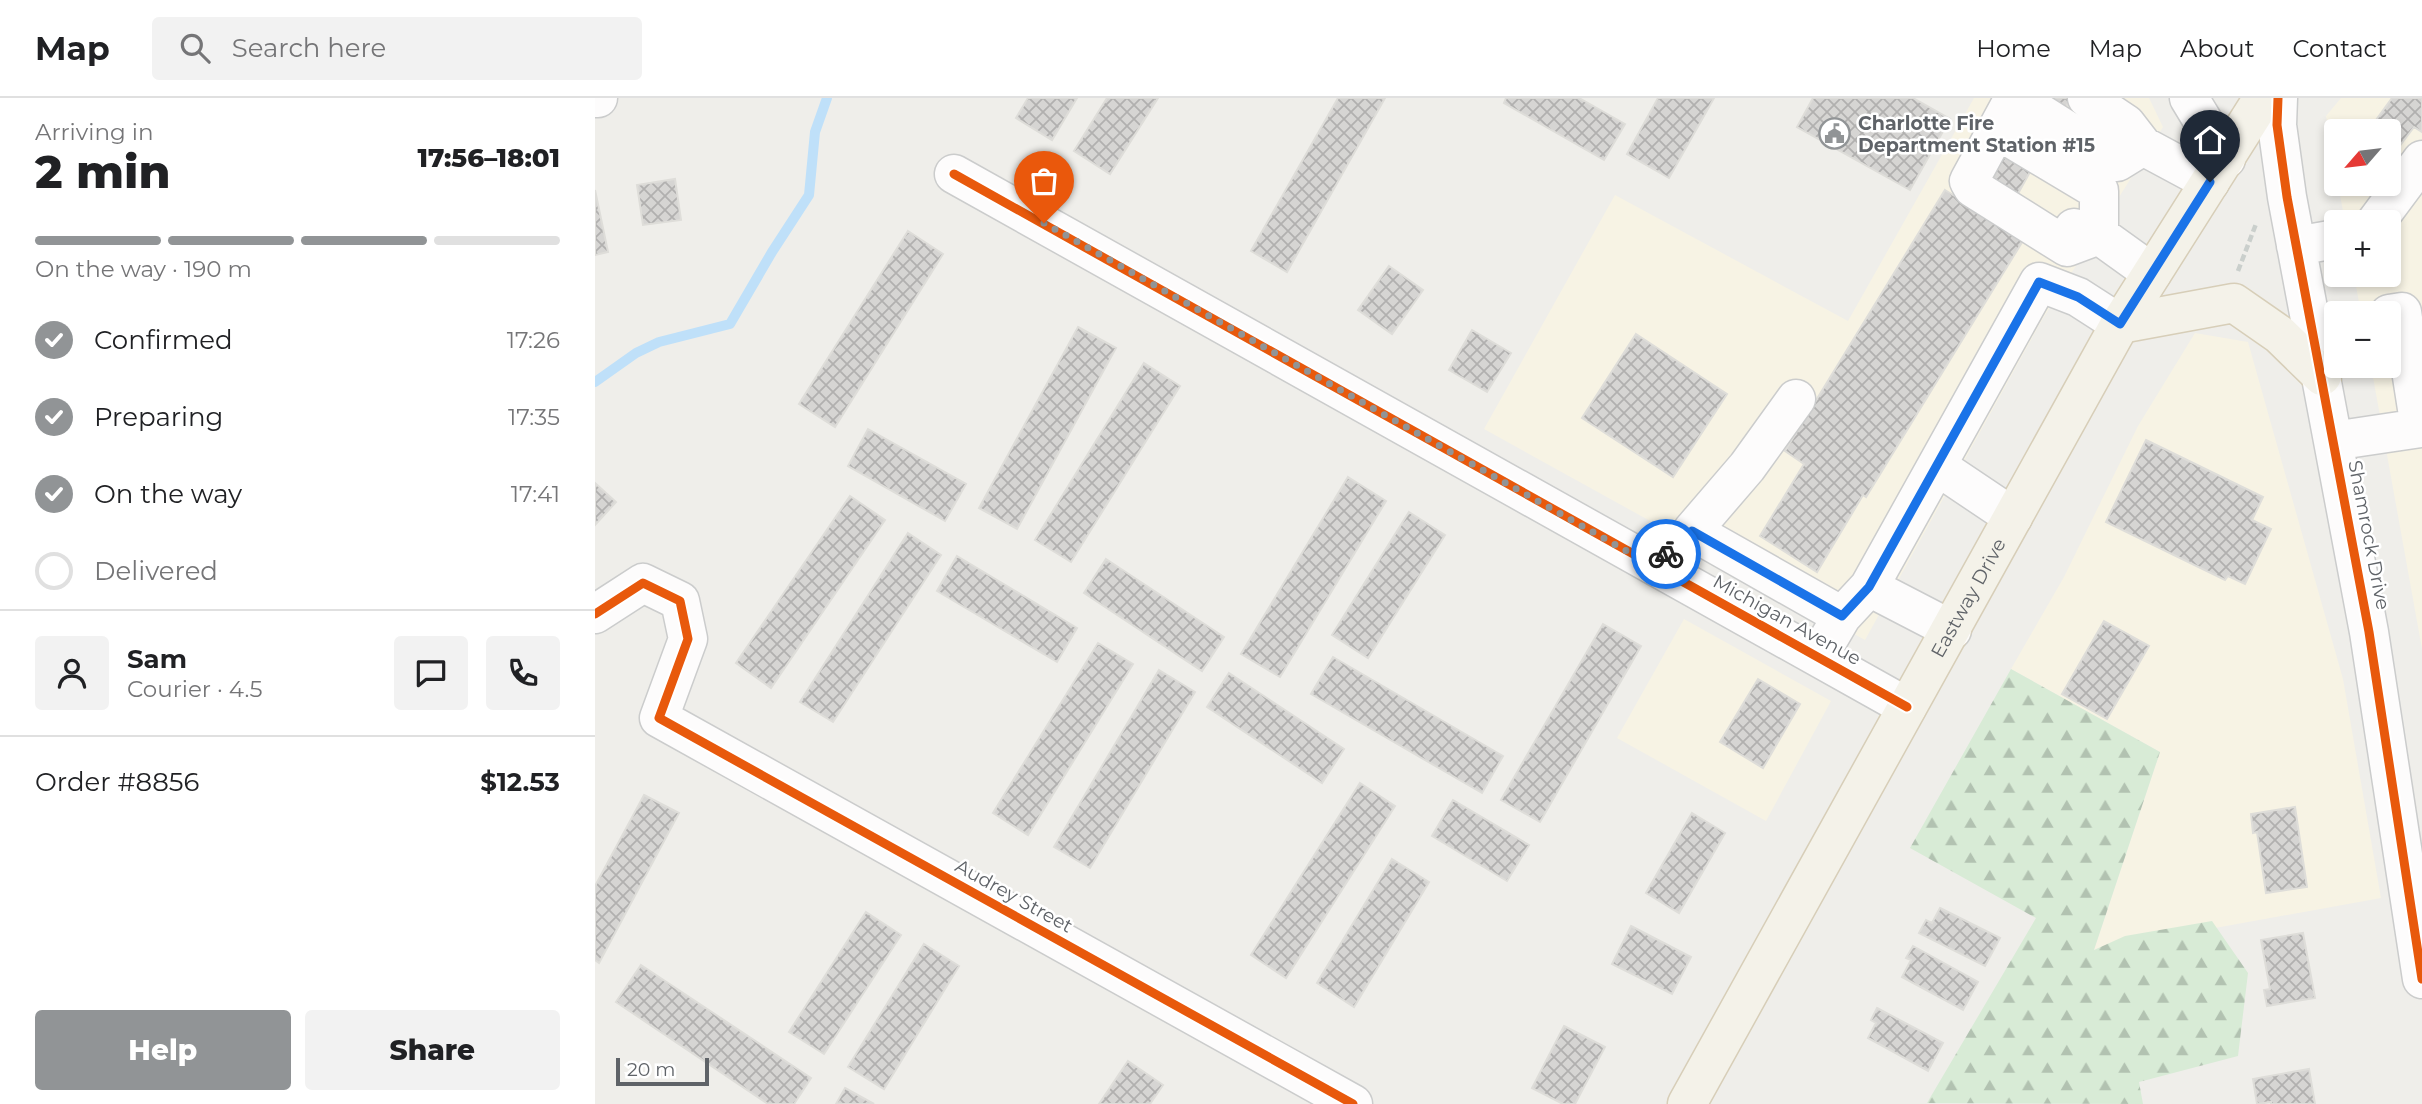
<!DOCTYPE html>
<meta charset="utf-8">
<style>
body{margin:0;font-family:Montserrat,sans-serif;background:#f2f2f2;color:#202124;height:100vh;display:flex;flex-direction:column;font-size:26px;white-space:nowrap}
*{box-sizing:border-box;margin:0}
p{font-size:23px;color:#757577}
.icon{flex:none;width:38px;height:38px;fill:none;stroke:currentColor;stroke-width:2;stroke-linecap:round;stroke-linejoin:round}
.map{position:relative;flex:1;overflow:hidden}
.drawer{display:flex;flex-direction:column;background:#fff;width:595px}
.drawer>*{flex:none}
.needle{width:46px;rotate:242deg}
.buttons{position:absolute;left:1729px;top:21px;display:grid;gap:14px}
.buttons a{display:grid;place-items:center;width:77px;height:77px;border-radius:7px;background:#fff;box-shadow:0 4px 10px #0003;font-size:35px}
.scale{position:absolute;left:21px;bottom:18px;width:93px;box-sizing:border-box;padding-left:7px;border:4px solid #5f6368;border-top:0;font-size:19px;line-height:24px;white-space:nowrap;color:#5f6368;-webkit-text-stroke:5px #fff;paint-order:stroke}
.pin{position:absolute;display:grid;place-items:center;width:60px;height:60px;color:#fff;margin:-72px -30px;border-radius:50% 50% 50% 0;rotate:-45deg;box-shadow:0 0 7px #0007}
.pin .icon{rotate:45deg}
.courier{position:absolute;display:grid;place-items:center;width:70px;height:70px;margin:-35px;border:5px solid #1a73e8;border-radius:50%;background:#fff;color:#222;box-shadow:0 2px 9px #0007}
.overview em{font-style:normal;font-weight:800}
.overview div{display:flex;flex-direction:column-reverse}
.overview{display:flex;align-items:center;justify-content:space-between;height:119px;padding:0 35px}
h1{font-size:46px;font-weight:800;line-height:52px}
.bar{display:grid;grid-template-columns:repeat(4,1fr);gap:10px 7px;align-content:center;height:84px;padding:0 35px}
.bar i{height:9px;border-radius:5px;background:#e0e0e0}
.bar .current{background:#919496}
.bar p{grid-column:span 4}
.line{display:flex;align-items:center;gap:18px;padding:0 35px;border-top:2px solid #e0e0e0}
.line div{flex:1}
.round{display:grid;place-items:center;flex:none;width:74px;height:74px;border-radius:7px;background:#f2f2f2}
ol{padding:0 35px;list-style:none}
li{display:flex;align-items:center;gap:21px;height:77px}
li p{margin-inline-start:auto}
li .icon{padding:7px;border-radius:50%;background:#919496;color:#fff;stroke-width:4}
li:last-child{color:#757577}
li i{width:38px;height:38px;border:4px solid #e0e0e0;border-radius:50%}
.primary-button{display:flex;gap:14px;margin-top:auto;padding:14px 35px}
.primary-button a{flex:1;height:80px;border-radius:7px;background:#919496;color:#fff;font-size:28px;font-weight:800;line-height:80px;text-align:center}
.primary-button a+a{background:#f2f2f2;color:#202124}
header{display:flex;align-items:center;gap:42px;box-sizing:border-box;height:98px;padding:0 35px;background:#fff;border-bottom:2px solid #e0e0e0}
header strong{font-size:33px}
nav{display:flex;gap:38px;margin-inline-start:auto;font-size:24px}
.search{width:490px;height:63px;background:#f2f2f2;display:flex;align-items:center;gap:18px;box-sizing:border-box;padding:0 24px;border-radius:7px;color:#757577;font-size:26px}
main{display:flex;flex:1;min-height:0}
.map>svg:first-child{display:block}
.commercial{fill:#f7f3e4}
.forest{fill:url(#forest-firs)}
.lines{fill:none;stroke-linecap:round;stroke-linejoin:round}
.stream{stroke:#bfe0f9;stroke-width:10}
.building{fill:url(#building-cross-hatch);stroke:#deddd9;stroke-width:2}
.minor-casing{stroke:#cbcccc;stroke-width:41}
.major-casing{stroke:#d7ceb8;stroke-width:41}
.path{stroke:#cacfcc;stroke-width:4.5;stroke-dasharray:7 3.5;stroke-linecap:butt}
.minor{stroke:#fdfcfc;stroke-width:38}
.major{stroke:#f4f2e9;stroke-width:38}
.cycleway-casing{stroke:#fff;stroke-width:13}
.cycleway{stroke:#e8590c;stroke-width:9}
.done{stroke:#919496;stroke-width:7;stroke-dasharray:0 12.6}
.route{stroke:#1a73e8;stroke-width:9}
.labels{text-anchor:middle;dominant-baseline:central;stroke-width:5;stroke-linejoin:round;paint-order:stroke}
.poi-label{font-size:19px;font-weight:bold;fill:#5f6368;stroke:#fff;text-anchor:start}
.street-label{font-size:19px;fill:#5f6368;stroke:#fff}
</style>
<header>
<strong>Map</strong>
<div class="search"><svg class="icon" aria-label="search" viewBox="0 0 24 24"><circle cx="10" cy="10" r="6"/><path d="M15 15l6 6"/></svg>Search here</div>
<nav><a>Home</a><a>Map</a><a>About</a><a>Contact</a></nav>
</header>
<main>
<section class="drawer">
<div class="overview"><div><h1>2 min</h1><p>Arriving in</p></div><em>17:56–18:01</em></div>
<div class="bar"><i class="current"></i><i class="current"></i><i class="current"></i><i></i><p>On the way · 190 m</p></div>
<ol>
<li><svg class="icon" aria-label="check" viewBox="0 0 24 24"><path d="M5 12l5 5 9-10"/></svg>Confirmed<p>17:26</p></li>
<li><svg class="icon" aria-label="check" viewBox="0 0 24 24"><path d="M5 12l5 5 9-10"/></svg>Preparing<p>17:35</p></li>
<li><svg class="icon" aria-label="check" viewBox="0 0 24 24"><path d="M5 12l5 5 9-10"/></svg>On the way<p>17:41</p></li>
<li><i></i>Delivered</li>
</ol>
<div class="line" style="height:126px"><a class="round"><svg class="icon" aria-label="person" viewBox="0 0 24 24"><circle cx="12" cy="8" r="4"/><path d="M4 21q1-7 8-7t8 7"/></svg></a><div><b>Sam</b><p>Courier · 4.5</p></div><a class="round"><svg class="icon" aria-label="chat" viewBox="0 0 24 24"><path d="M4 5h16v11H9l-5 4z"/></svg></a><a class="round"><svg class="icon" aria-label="phone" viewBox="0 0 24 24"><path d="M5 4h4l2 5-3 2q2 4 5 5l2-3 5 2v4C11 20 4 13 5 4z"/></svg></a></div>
<div class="line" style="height:91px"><div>Order #8856</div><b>$12.53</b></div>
<div class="primary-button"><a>Help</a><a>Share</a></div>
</section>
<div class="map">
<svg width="1827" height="1006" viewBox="0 0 1827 1006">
<defs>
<pattern id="forest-firs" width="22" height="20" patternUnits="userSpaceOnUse" patternTransform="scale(1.75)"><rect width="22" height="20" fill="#d8ebd6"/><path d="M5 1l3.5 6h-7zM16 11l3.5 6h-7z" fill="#b2c2b1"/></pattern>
<pattern id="building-cross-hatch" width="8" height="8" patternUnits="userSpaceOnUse" patternTransform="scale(1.75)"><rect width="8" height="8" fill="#d6d5d3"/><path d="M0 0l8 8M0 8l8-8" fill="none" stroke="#b1b0af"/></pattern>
</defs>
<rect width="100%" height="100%" fill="#efeeea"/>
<path class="commercial" d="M1379,0H1554L1568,29L1447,222L1270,542L889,331L1020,97L1253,223Z
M1746,0H1827V551L1776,268H1794V215H1766L1759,177H1794V124H1750L1743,86H1794V33H1741V75L1731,18Z
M1600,235L1653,244L1748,581L1786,800L1499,852L1565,654L1416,571L1469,479L1543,328Z
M1089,521L1236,603L1171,723L1022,640Z"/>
<path class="forest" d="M1416,571L1565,654L1499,852L1530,838L1617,823L1653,875L1643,958L1544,984L1548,1006L1332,1005L1441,820L1315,750Z"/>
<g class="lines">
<path class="stream" d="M0,284L41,255L64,244L135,226L177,154L214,97L220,34L232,0"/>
</g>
<path class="building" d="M433,0H482L457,42L421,20Z
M512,0H563L515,76L479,53Z
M743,0H790L692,174L656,153Z
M911,0H984L1030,26L1009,62L909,5Z
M1063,0H1119L1074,80L1032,56Z
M1218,0H1318L1355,21L1315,92L1202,29Z
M1438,0H1476L1410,119L1381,102Z
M1797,0H1827V34L1819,29L1795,61L1794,33H1773Z
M80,81L86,122L48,127L42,87Z
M0,92L13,154L0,157Z
M1350,92L1429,141L1271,399L1268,397L1222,474L1165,438L1209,366L1190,353Z
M313,133L348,156L240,329L204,306Z
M794,168L828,192L797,236L763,212Z
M483,229L521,250L422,431L384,410Z
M877,232L916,255L892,294L854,272Z
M1041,236L1132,296L1078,379L987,320Z
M549,265L585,288L476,464L440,442Z
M273,331L371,386L350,423L253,368Z
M1551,342L1668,399L1657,422L1676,431L1650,486L1633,478L1630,482L1511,424Z
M753,379L791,403L685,579L646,556Z
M0,385L21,404L0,427Z
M255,398L290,422L176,590L141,565Z
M814,414L850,437L773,560L737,537Z
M313,435L346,457L238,624L205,604Z
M362,458L482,530L462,564L342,493Z
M511,461L629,539L607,573L489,495Z
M1509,523L1554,548L1512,621L1467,596Z
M1008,526L1046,548L945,724L906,702Z
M503,545L538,566L433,737L398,715Z
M738,559L908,658L887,695L716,596Z
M564,572L600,594L495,770L459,749Z
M634,575L749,651L727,685L612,609Z
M1163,581L1205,606L1168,670L1125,644Z
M765,685L800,708L691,880L656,857Z
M49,697L84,715L4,865L0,862V788Z
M858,702L934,747L912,783L837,738Z
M1700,709L1712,789L1671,795L1662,734L1658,735L1656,716Z
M1097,715L1130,735L1084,815L1051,795Z
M797,761L834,784L759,909L722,885Z
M1345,810L1405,840L1390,868L1324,835L1331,822L1337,825Z
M271,814L306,837L229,956L194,934Z
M1036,828L1096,859L1077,896L1017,866Z
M1708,835L1720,900L1672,908L1669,892L1675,891L1666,842Z
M329,846L364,868L289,991L253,969Z
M1318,848L1383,884L1368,912L1307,879L1316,862L1311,860Z
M46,867L216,980L199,1006H173L21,904Z
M1282,910L1348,945L1333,973L1273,940L1281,925L1276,922Z
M969,928L1010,949L980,1006H968L937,990Z
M533,963L568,987L555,1006H504Z
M1714,971L1720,1006H1676V1004L1662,1006L1658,981Z
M250,990L279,1006H241Z"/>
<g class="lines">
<defs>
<path id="minor" d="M0,0H3
M1419,0L1374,83L1378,90L1472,149L1504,137
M1421,0L1522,64L1548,48
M1492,0L1531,26L1548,48L1615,84
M1594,0L1631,61
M1683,0L1682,27L1692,99L1774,534L1827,881
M1402,32L1504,93V137
M359,76L1312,609
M1781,124L1827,62
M1479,130L1504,137L1557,175
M1701,148L1741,141
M1201,301L1152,369L1097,433L1247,518
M1738,343L1825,330L1807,214L1794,216
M1342,368L1418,419
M1274,489L1357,532
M0,516L48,485L85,503L93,541L64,620L758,1006
M1223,559L1247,518L1274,489L1444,184L1483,199L1525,226"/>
<g id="major">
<path d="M1525,226L1639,205L1685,237L1727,278"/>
<path id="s1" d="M1092,1006L1525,226L1668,0"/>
</g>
</defs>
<use href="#minor" class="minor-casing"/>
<use href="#major" class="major-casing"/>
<path class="path" d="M1643,173L1661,126"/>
<use href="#minor" class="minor"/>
<use href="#major" class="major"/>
<defs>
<path id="cycleway" d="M1683,0L1682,27L1692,99L1774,534L1827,881
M359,76L1312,609
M0,516L48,485L85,503L93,541L64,620L758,1006"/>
</defs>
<use href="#cycleway" class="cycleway-casing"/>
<use href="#cycleway" class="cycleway"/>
</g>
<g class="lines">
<path class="done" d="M449,125L1060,469L1071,456"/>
<path class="route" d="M1071,456L1097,433L1247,518L1274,489L1444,184L1483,199L1525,226L1615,84"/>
</g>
<defs>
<symbol id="civic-ring" viewBox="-11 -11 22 22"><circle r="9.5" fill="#fff" stroke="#919496" stroke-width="1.5"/><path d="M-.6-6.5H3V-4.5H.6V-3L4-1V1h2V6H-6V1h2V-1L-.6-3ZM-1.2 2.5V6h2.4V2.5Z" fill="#919496"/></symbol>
</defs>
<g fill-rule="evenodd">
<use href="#civic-ring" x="1222" y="18" width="35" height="35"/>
</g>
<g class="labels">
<g class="poi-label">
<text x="1263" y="25">Charlotte Fire<tspan x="1263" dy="22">Department Station #15</tspan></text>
</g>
<g class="street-label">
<text transform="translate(1774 437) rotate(79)">Shamrock Drive</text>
<text stroke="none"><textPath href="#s1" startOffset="579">Eastway Drive</textPath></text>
<text transform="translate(1192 522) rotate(29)">Michigan Avenue</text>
<text transform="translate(419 798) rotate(29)">Audrey Street</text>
</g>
</g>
</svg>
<div class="buttons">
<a><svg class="needle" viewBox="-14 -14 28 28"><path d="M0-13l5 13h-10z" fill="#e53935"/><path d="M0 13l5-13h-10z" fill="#757577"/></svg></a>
<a>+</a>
<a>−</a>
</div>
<div class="scale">20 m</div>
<div class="pin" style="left:449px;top:125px;background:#ea580c"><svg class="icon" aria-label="bag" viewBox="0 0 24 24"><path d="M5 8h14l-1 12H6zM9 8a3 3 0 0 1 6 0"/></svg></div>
<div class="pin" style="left:1615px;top:84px;background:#1f2937"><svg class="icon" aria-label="home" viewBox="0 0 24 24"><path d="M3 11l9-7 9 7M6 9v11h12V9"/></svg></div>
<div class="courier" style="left:1071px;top:456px"><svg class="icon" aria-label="bike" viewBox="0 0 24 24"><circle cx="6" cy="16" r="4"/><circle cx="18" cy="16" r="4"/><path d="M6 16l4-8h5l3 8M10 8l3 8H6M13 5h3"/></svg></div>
</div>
</main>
